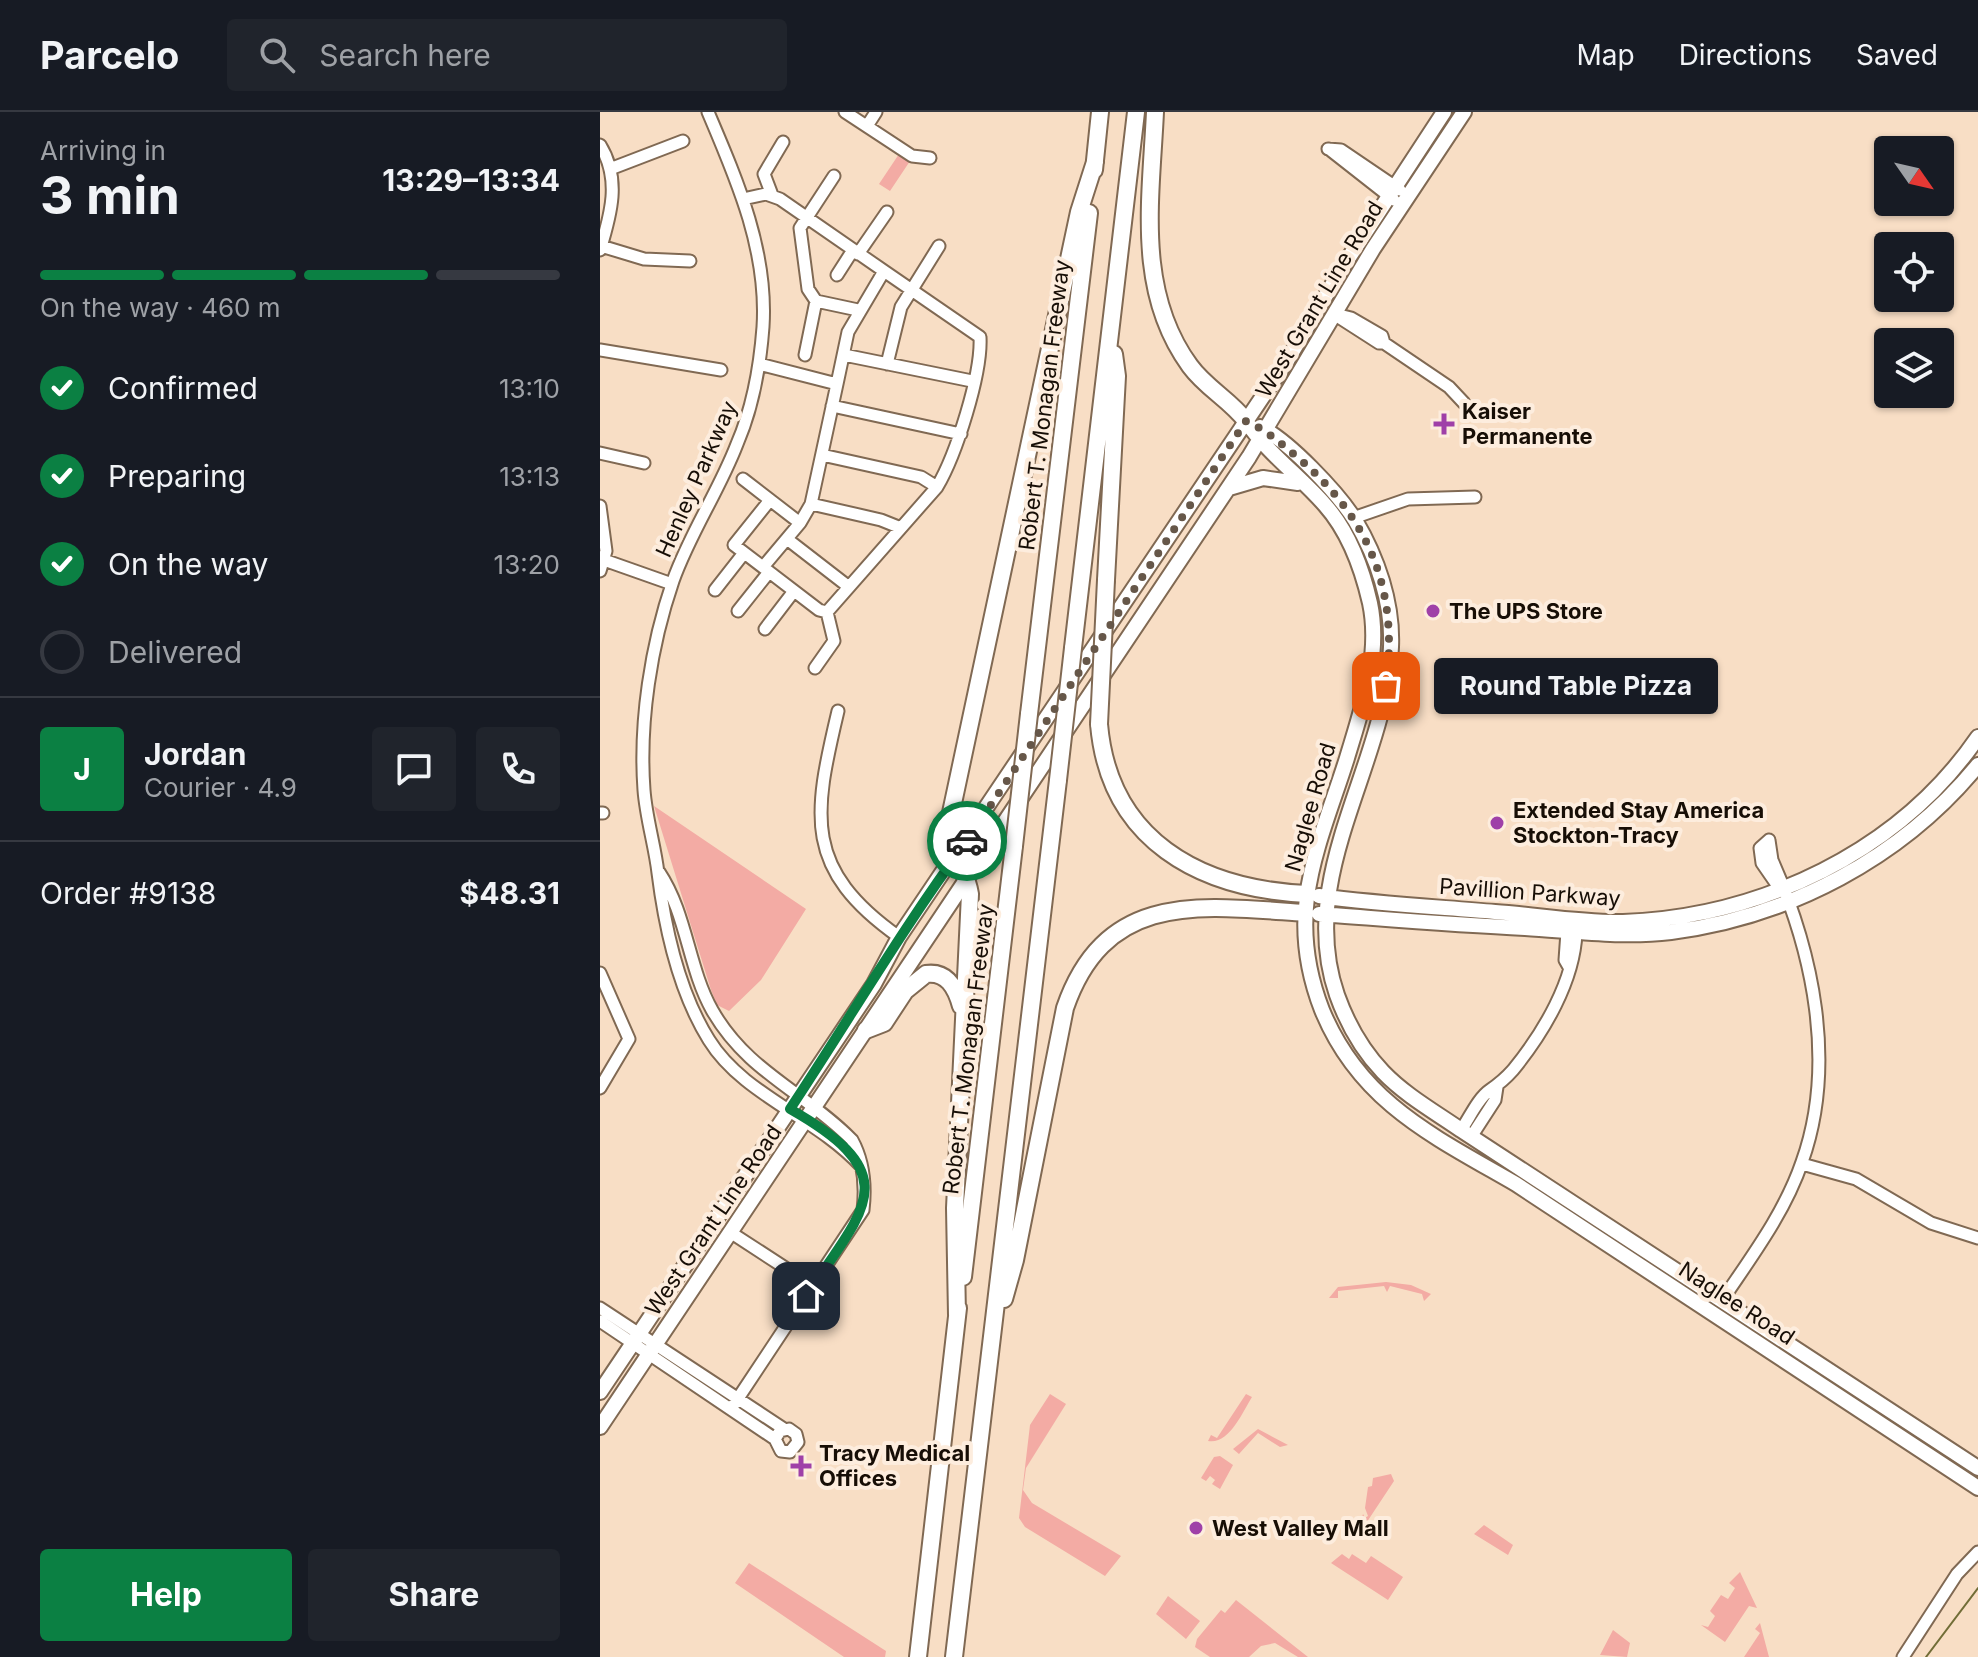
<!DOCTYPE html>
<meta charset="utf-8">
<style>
body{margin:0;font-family:Inter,sans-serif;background:#20242c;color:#f1f3f6;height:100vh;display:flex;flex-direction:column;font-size:30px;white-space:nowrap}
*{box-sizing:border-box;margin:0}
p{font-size:26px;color:#9ea1a6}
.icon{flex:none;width:44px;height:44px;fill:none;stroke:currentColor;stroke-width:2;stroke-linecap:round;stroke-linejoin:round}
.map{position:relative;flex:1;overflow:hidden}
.drawer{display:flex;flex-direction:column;background:#171b24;width:600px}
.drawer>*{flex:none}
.needle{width:52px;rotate:124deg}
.tools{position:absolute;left:1274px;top:24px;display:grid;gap:16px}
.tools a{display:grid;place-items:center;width:80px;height:80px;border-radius:8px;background:#171b24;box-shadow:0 2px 6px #0004;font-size:40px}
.pin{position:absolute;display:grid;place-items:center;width:68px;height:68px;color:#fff;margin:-34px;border-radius:16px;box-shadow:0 4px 12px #0006}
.courier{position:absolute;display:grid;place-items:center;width:80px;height:80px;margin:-40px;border:6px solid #0b8043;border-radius:50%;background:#fff;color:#222;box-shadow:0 2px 10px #0007}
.bubble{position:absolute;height:56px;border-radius:8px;background:#171b24;box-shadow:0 2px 6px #0004;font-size:26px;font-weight:700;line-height:56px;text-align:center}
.head em{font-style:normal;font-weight:700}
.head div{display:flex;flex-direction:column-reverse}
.head{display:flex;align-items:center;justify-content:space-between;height:136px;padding:0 40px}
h1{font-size:52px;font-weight:700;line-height:60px}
.bar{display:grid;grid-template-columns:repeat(4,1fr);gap:12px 8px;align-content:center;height:96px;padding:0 40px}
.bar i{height:10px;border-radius:6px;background:#363941}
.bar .on{background:#0b8043}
.bar p{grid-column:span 4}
.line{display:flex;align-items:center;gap:20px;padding:0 40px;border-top:2px solid #363941}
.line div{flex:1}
.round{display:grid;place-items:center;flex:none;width:84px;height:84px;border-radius:8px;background:#20242c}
ol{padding:0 40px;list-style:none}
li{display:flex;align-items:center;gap:24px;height:88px}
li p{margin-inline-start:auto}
li .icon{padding:8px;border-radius:50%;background:#0b8043;color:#fff;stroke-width:4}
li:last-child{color:#9ea1a6}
li i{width:44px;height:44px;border:4px solid #363941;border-radius:50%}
.primary-button{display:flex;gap:16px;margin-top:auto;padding:16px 40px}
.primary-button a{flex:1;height:92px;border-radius:8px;background:#0b8043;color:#fff;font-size:32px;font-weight:700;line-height:92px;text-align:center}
.primary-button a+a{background:#20242c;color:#f1f3f6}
header{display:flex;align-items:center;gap:48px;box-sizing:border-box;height:112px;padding:0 40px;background:#171b24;border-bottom:2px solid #363941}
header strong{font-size:38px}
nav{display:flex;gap:44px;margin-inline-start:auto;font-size:28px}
.search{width:560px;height:72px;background:#20242c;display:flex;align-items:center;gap:20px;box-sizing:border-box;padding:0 28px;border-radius:8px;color:#9ea1a6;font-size:30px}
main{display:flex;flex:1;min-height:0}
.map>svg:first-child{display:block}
.green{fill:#f3aba4}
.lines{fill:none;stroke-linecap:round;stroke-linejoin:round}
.stream{stroke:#716d37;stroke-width:2}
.minor-casing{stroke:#806953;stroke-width:15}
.major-casing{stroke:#806953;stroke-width:18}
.highway-casing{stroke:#806953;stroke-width:20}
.minor{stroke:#fff;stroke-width:11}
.major{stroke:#fff;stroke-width:14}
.highway{stroke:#fff;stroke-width:16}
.highway-bridge-casing{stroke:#806953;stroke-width:20;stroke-linecap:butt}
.highway-bridge{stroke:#fff;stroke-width:16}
.done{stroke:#665749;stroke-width:8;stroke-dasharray:0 14.4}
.route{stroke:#0b8043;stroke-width:10}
.poi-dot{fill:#9f40a8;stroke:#fdedde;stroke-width:3}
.labels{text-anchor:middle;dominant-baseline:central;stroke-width:8;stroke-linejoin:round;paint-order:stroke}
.street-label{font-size:22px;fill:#170e06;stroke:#fdedde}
.poi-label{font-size:22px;font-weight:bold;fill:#170e06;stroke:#fdedde;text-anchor:start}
</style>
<header>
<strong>Parcelo</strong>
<div class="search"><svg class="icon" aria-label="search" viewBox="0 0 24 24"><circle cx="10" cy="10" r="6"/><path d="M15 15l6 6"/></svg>Search here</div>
<nav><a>Map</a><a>Directions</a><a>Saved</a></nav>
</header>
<main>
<section class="drawer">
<div class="head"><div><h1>3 min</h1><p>Arriving in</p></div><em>13:29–13:34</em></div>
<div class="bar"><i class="on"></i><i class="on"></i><i class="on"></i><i></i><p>On the way · 460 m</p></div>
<ol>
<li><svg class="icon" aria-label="check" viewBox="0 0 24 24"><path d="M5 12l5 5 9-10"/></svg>Confirmed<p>13:10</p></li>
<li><svg class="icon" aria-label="check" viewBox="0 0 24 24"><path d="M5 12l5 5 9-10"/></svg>Preparing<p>13:13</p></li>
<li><svg class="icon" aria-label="check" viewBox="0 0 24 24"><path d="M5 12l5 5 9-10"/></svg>On the way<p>13:20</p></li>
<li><i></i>Delivered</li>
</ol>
<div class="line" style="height:144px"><b class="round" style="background:#0b8043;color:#fff">J</b><div><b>Jordan</b><p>Courier · 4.9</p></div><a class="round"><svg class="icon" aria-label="chat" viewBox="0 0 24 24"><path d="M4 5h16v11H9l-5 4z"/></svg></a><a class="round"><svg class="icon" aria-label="phone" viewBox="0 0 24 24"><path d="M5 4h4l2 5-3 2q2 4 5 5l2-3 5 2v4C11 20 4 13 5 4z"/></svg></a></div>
<div class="line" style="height:104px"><div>Order #9138</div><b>$48.31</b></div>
<div class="primary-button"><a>Help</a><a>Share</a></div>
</section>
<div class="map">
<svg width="1378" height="1545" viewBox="0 0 1378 1545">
<rect width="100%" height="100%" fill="#f8dec5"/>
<path class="green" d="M299,42L310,49L290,79L279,72Z
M54,694L206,797L161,868L129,899L117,893L111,878Z
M786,1170L811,1173L831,1182L824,1189L822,1182L790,1174L787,1180L784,1174L738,1179V1186H729L738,1175Z
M450,1282L466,1292L426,1356L423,1378L432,1391L521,1444L505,1464L425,1415L419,1406L430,1313Z
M646,1282L652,1285C642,1301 629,1333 608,1329L611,1323L617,1326Z
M658,1317L688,1333L680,1335L658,1321L639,1342L633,1337Z
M620,1344L633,1353L620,1377L612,1372L615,1368L610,1364L606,1369L601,1366L614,1345Z
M791,1362L794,1369L757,1425L763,1402L765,1406L768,1404L765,1396L768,1375L772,1374L773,1366Z
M884,1413L913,1433L908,1443L874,1422Z
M742,1442L749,1447L752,1442L766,1451L771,1444L803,1465L788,1488L731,1451Z
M149,1451L286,1539L285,1545H244L135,1471Z
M1140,1460L1157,1496L1149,1494L1125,1530L1101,1513L1108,1515L1115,1504L1110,1499L1121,1483L1128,1487L1135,1476L1129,1471Z
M568,1484L600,1509L586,1527L556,1502Z
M636,1488L708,1545H698L675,1531L661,1534L649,1545H610L595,1535L597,1527L621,1498L625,1501Z
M1160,1511L1169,1545H1144L1160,1521L1155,1517Z
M1013,1518L1030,1531L1027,1545L1000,1543Z"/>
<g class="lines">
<path class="stream" d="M1326,1545L1378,1476"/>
<defs>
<path id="minor" d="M108,0C137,68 168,139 163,215C160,255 153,295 137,332C119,379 90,421 73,469C51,533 39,610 44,678C46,706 55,734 58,761C65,817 79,880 109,928C143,983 216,1005 261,1054
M245,0L312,44L330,46
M267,14L276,0
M0,33C21,67 11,102 0,138
M728,37L741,38L800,78
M729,37L794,88
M10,57L83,29
M234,64L200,116L208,177L216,189L258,198
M172,83L164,62L183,30
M143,87L166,82L180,87L284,159
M1,134L44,147L90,149
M258,142L287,100
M237,163L253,138
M735,202L751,206L782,224L784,231L849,275L864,291
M737,204L779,231H784
M0,238L121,258
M205,243L216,189
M244,243L372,269
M159,252L237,272L211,392L200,411
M287,252L301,195L339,134
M232,294L361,322
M0,341L44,351
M222,343L321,365L337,375
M143,367L200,411L163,455
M170,388L134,433L219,498L227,500
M211,392L281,408L301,416
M0,394L6,439L0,459
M753,406L808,387L875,385
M187,427L249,475
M4,448L72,472
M115,478L144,441
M138,499L169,460
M227,500L337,375C356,343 382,262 380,225L284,159L248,220L237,272
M165,517L194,479
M215,556L234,529L227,500
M238,599C213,704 203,757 299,825
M0,701H3
M1169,728L1160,736L1162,751L1180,777
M59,760C87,802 88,855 112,898C147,960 205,980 252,1028C264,1050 266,1073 263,1098L131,1297
M967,820L965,848L969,855
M0,861L29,927L0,976
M861,1018C869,1007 878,986 890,978C899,972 905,967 913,958C944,920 974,869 976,821
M871,1025L895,988L897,975
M1202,1052L1256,1067L1331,1111L1378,1126
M130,1120L213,1174
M1123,1187C1152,1144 1185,1100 1202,1050C1237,952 1213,840 1172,748L1169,728
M0,1196L184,1317
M0,1209L175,1327L181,1339L190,1340L198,1330L196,1322L189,1317L180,1319L175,1327
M1303,1545L1357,1462L1378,1440"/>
<path id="major" d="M646,309C668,342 699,363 725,393C749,420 762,456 770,491C781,543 762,596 747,646C733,691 713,738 707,785C702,824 708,862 722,898C760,991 835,1025 916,1072L1378,1376
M660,315C688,328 738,381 755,408C777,445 793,491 791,535C787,653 695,762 737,883C747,911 762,938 783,960C805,983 835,1000 861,1018L1378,1356
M629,376L663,366L698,371
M719,784C778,792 836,795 895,800C938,803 980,811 1023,810C1161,805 1299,740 1378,625
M719,802C787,807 856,813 925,816C974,819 1022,826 1071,820C1189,805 1302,746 1378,653
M0,1280L274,872L299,825L688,247L744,153L844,0
M0,1315L649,345L773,137L864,0"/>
<path id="highway" d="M555,0C551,87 535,179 590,254C606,276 630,288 646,309
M494,58L500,0
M506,468L517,264L514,242
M473,536L536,0
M429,602L489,101
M499,612C509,728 599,777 707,782
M266,918L284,911L305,879L326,862C347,859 356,876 361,894
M363,1165L414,734
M404,1187L415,1148L465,896C506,777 603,794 705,801
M357,1203L355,1096L370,782C366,757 349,736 349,710L479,100L495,50
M318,1545L358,1196
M354,1545L458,668"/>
</defs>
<use href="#minor" class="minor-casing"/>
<use href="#major" class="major-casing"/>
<use href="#highway" class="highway-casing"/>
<use href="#minor" class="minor"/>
<use href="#major" class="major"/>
<use href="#highway" class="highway"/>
<defs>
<path id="highway-bridge" d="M499,612L506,468
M458,668L473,536
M414,734L429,602"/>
</defs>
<use href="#highway-bridge" class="highway-bridge-casing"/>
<use href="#highway-bridge" class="highway-bridge"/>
</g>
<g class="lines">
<path class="done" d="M367,729L646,309C666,318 679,330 696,344C770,406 799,479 786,574"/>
<path class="route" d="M206,1184C267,1094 306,1063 190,997C249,908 303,815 367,729"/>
</g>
<g class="poi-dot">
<path d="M840 300h8v8h8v8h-8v8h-8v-8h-8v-8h8z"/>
<circle cx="833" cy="499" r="8"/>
<circle cx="897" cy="711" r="8"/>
<path d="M197 1342h8v8h8v8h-8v8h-8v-8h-8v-8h8z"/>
<circle cx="596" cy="1416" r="8"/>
</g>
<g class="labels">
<g class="street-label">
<text transform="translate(719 187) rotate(-59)">West Grant Line Road</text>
<text transform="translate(444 293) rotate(-83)">Robert T. Monagan Freeway</text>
<text transform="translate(96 367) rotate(-66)">Henley Parkway</text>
<text transform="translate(710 695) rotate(-74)">Naglee Road</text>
<text transform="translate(930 780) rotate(4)">Pavillion Parkway</text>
<text transform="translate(368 937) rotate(-83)">Robert T. Monagan Freeway</text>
<text transform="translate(113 1108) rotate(-56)">West Grant Line Road</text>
<text transform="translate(1137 1191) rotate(33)">Naglee Road</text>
</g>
<g class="poi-label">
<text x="862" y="299">Kaiser<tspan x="862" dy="25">Permanente</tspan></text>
<text x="849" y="499">The UPS Store</text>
<text x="913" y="698">Extended Stay America<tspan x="913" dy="25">Stockton-Tracy</tspan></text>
<text x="219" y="1341">Tracy Medical<tspan x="219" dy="25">Offices</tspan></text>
<text x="612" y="1416">West Valley Mall</text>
</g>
</g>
</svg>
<div class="tools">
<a><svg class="needle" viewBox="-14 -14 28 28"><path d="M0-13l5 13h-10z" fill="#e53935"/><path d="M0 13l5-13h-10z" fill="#9ea1a6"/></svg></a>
<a><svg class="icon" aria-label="locate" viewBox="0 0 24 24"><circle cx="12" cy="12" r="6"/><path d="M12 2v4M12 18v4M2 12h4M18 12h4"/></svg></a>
<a><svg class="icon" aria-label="layers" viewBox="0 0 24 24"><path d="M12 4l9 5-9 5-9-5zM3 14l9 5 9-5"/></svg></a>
</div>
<div class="pin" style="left:786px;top:574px;background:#ea580c"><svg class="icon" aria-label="bag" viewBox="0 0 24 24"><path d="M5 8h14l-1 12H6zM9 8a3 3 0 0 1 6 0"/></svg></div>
<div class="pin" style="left:206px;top:1184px;background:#1f2937"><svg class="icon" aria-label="home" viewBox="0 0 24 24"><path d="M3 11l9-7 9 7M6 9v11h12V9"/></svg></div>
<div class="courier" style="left:367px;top:729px"><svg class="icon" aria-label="car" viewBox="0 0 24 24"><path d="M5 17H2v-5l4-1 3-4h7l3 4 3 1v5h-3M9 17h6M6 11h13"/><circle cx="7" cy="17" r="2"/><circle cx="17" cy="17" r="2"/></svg></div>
<div class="bubble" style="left:834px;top:546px;width:284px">Round Table Pizza</div>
</div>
</main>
